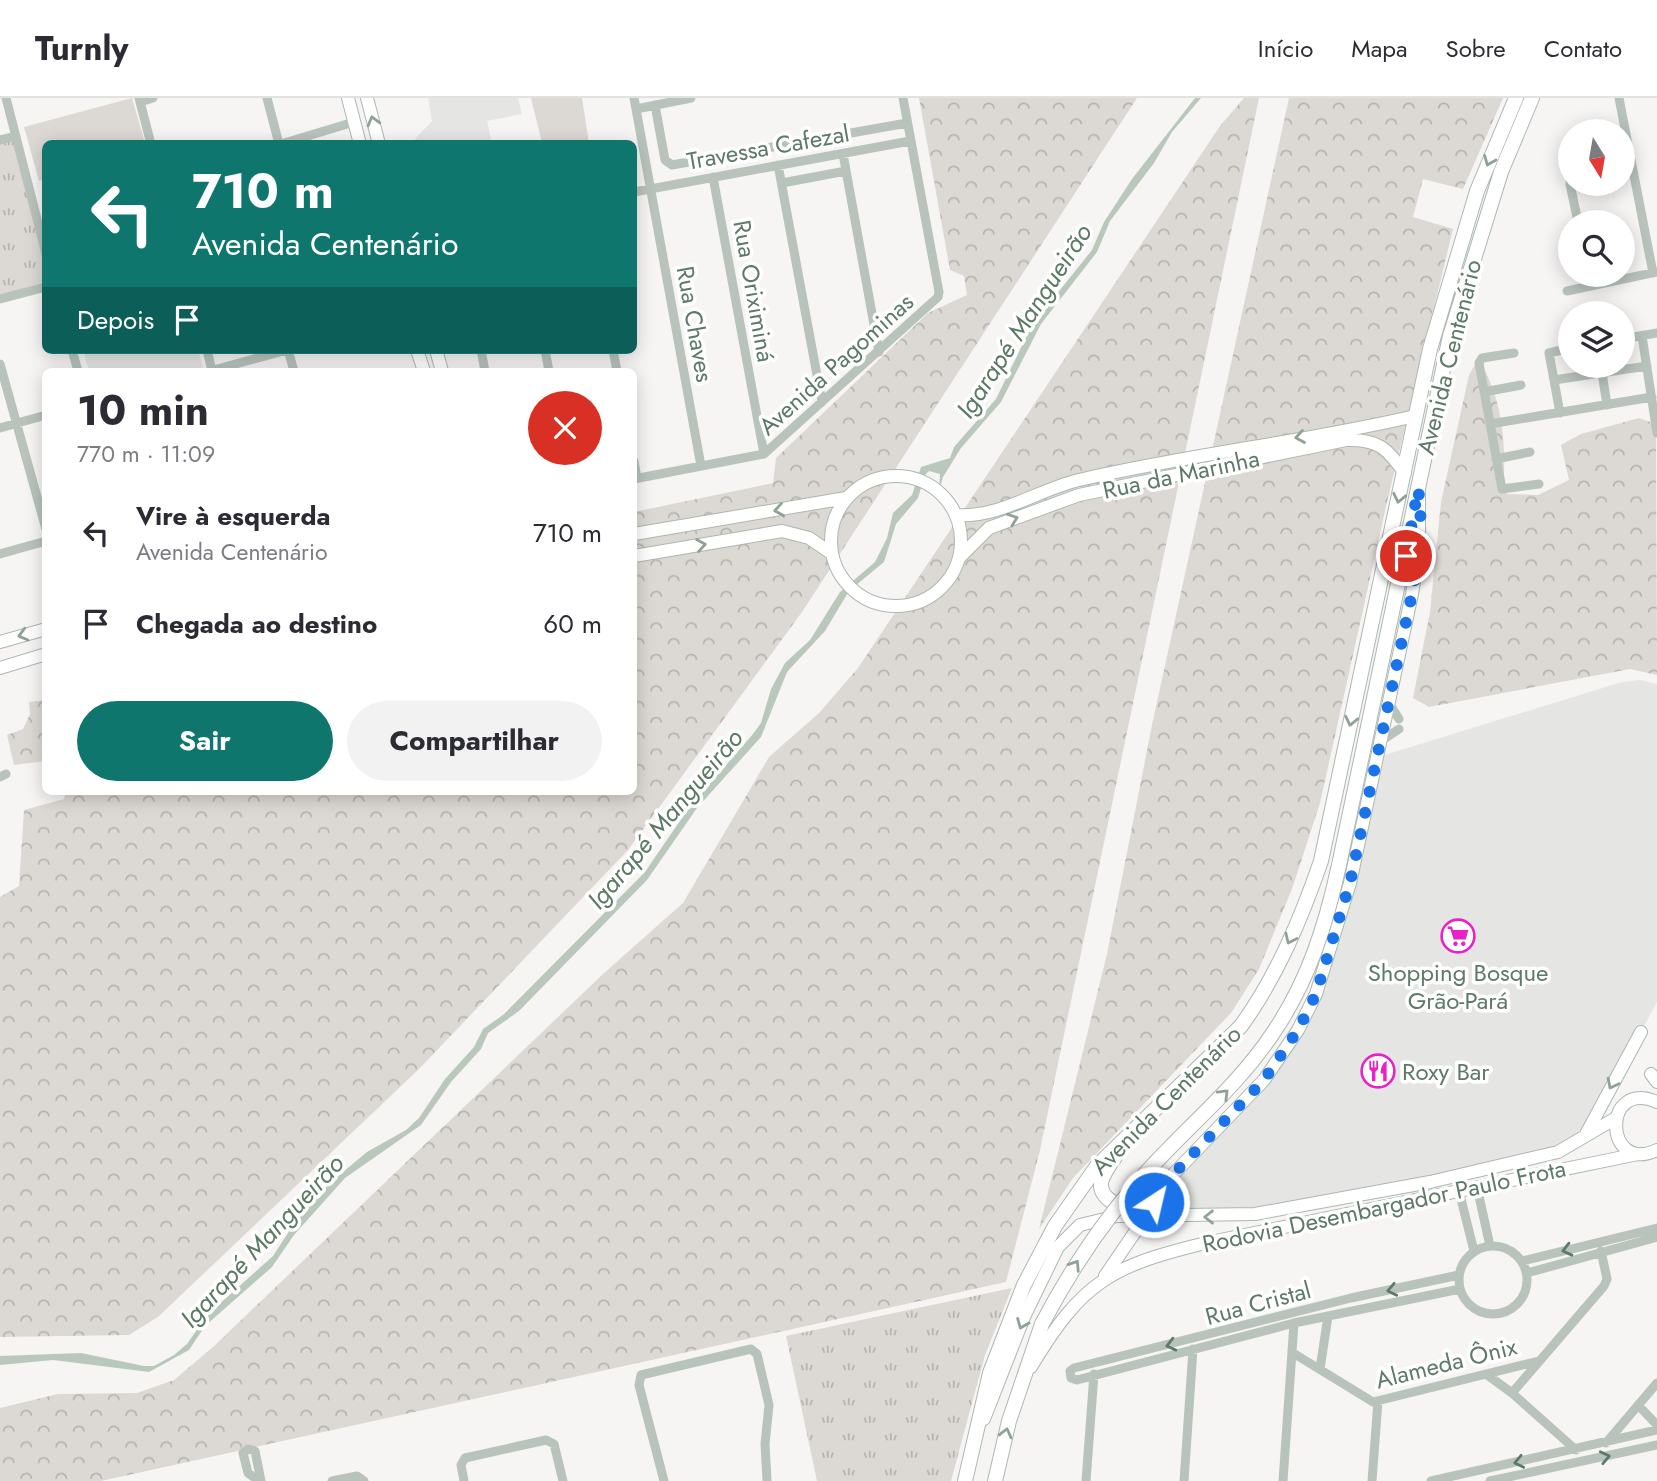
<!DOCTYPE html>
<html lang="pt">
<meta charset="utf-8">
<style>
:root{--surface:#fff;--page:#f2f2f3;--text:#2b2b33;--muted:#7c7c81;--line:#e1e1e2;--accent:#0f766e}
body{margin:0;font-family:Jost,sans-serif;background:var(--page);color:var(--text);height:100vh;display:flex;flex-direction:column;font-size:26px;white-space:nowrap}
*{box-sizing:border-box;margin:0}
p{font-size:23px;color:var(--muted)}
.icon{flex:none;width:38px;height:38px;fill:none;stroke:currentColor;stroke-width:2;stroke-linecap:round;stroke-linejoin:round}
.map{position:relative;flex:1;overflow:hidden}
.details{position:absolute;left:42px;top:270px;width:595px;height:427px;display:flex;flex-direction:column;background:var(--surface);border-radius:10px;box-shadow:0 4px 18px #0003}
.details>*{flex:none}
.banner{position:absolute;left:42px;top:42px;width:595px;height:214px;border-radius:10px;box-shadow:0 4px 18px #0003;background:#0f766e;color:#fff;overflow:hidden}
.needle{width:46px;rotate:169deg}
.fabs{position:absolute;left:1558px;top:21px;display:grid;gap:14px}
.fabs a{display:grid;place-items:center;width:77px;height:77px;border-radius:50%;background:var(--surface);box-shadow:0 4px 18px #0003;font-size:35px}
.pin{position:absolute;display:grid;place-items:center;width:60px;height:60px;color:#fff;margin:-30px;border:4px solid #fff;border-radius:50%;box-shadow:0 2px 7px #0007}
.me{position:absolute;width:77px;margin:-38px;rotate:35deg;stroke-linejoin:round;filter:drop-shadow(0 0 5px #0008)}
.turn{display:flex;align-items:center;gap:24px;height:147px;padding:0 35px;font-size:32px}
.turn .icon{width:91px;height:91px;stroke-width:2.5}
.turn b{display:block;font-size:49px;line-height:60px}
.then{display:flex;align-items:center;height:66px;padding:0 35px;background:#0003;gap:14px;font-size:26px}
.round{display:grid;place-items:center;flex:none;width:74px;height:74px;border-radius:37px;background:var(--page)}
.headline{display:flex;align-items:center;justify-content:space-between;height:119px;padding:0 35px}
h1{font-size:42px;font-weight:700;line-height:52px}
.action{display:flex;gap:14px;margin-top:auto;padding:14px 35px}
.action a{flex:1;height:80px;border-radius:42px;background:var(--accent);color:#fff;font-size:28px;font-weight:700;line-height:80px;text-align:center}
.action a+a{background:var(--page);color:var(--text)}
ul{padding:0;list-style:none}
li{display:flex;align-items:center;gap:21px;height:91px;padding:0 35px}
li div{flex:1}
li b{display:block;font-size:26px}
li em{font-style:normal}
header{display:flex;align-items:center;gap:42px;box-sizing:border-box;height:98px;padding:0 35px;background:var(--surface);border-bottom:2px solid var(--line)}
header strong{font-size:33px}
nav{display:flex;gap:38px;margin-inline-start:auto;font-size:24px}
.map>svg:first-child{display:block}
.built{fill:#e5e5e3}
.grass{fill:url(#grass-tufts)}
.forest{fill:url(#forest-crowns)}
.pitch{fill:#dcd8d3}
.water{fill:#b8c9bb}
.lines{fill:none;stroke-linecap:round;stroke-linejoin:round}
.secondary-casing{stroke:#abb8b0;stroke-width:14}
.primary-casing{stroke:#acb8b1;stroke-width:16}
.street{stroke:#b8c3bc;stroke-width:9}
.secondary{stroke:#fff;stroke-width:12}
.primary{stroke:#fff;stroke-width:14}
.primary-bridge-casing{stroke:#acb8b1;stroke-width:16;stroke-linecap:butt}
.primary-bridge{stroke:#fff;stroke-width:14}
.oneway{stroke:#8ea295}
.oneway2{stroke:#5d7a68}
.route{stroke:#1a73e8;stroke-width:12;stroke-dasharray:0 21.6}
.labels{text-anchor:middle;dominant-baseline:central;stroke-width:7;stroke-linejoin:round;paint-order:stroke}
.street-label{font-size:24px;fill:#5d7a68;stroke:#fff}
.poi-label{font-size:24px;fill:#5d7a68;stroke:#fff}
.water-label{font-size:26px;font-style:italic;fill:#5c7b62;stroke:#fff}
</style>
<header>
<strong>Turnly</strong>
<nav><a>Início</a><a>Mapa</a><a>Sobre</a><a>Contato</a></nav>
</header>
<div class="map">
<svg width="1657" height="1383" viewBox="0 0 1657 1383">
<defs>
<pattern id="grass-tufts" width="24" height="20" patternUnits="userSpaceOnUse" patternTransform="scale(1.75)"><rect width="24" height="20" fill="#dcd8d3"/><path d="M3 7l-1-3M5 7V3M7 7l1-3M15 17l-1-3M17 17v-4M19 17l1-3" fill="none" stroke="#b6b4af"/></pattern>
<pattern id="forest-crowns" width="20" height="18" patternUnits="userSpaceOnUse" patternTransform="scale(1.75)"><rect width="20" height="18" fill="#dcd8d3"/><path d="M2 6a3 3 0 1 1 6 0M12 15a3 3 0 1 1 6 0" fill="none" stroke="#b6b4af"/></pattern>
</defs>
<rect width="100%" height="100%" fill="#f7f4f4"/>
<path class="built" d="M428,0H518L522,16L487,23L492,45H416L415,41L432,23Z
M83,252H198L203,269L188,273H89Z
M1640,582L1657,586V904L1597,1015L1583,1033L1558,1054L1254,1119L1159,1112V1094L1246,998L1316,896L1375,660L1622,584Z"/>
<path class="grass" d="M16,38L45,156V189L0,201V42Z
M1012,1190L985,1257L951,1383H817L786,1238Z"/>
<path class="forest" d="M919,0H1137L802,514L628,752L419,971L158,1219L129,1237L0,1239V799L19,788L24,712L64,701L66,693H634V414L773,385L776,360L928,215L967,197L964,178L950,172Z
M1244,0H1259L1040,1052L1006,1184L101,1383H0V1310L58,1296L137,1295L174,1282L213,1249L603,876L683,805L769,659L819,615L858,570L1220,28Z
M1289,0H1503L1463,91L1423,81L1413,119L1453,131L1387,404L1320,705L1292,791L1259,871L1231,915L1073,1080L1039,1131L1107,856L1152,627Z
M1478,261C1496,287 1504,326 1504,358C1505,375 1502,377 1507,396L1538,397L1569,382L1561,347L1581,336L1639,320L1656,326L1657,577L1630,571L1429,609L1413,600L1430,514L1441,404L1469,277Z
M45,602V663L14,667L7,637L23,631L30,616L29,604Z"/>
<path class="pitch" d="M132,0L145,45L46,46L45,81L39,83L24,29Z
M531,0H582L589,45H542Z"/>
<path class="water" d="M1195,0H1201L1172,34L1154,65L1110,123L1097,154L1041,226L1001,304L961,350L943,379L939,393L940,376L929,373L925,377L918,400L896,426L884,464L849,493L825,533L787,574L761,639L697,710L647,782L519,913L488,935L481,951L451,984L421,1027L345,1080L294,1137L272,1169L205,1228L189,1252L149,1274L53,1262L0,1267V1258L81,1255L144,1268H154L174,1257L187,1246L207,1217L273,1158L299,1118L331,1084L367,1054L406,1032L419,1020L445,981L474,949L483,931L503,917L645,774L688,711L753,636L761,625L771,591L785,565L810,542L840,494L875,464L887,440L893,415L912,397L921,369L950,360L954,349L996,301L1032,227L1092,152L1104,124L1132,81Z"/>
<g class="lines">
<defs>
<path id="secondary" d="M348,0L360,46
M367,0L379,46
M417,252L424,273
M436,252L442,273
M831 443a65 65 0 1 1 130 0a65 65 0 1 1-130 0Z
M956,417C1000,420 1037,392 1079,382C1190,356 1304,344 1415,318
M634,436L846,400
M634,458L782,433L809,440L831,455
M959,460L989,430L1079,397L1346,342C1379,341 1386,350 1405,375
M0,544L46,531
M0,570L46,556
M1651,976L1657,984
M1657,1004C1601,980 1604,1077 1657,1052
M1585,1038L1641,934
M1162,1119L1156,1114L1154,1104L1162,1088L1264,982L1298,932L1316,896L1350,785L1412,496L1419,454V395
M1105,1178L1135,1134L1138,1119
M1031,1269C1082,1184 1110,1168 1206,1145L1638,1056
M984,1321L1024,1219L1058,1149L1080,1127L1117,1118L1255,1116L1430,1084L1558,1054L1616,1020"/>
<path id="primary" d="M1339,767L1450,238L1501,74L1532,0
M1115,1059C1110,1066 1103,1076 1101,1084C1099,1101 1120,1111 1134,1107C1145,1104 1153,1095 1162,1088
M965,1383L990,1275L1024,1187L1055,1128L1097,1068L1241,928C1277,878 1301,821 1321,763L1430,251L1477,93L1516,0
M995,1383L1009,1323L1042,1226"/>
</defs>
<use href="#secondary" class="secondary-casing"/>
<use href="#primary" class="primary-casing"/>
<path class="street" d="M6,0L46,156
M139,0L151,46
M267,0L279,46
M634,0L701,368
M1619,0L1653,175
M140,4L153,0
M655,7L665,62L672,67L907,25
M636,11L691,0
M0,42L16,38
M281,46L354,24
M843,56L879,254
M1565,61L1570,82
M778,67L822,304
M713,79L764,356
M782,85L846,73
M1570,86L1578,124
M634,94L910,43
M1589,177L1591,188
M1567,193L1657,174
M0,201L46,189
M1642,238L1657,335
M1622,241L1657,235
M72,252L78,273
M207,252L212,273
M288,252L294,273
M481,252L485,273
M545,252L549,273
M613,252L617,273
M1514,255L1482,260L1479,265L1502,391L1539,386
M0,266L46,431
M1601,268L1607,307
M210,273L287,252
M1554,282L1647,268
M1484,294L1521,287
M1560,315L1549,255L1570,250
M1490,326L1652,299
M0,330L46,317
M764,356L938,199L939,194L903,0
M1496,361L1530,354
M634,363L637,380
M634,381L764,356
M0,456L46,443
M1389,605L1399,621
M1381,643L1399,631
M0,679L6,676
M1477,1089L1490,1148
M1459,1093L1474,1153
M1459 1182a34 34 0 1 1 68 0a34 34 0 1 1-68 0Z
M1522,1163L1657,1130
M1527,1175L1657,1139
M1459,1177L1351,1200L1074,1270L1070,1273L1071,1280L1077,1282L1294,1225L1460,1191
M1293,1255L1373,1304L1539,1263
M1320,1271L1328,1218
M1486,1276L1512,1295L1576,1352
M1512,1295L1604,1188L1607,1181L1601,1153
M1638,1307L1657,1327
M1606,1345L1657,1285
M259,1383L248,1375L243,1355L248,1351L255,1353L261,1383
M332,1383L357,1378L364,1383
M464,1383L461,1367L465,1360L546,1342L554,1346L563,1383
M664,1383L639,1287L641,1277L751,1251L757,1256L769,1307L765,1346L767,1383
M1086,1383L1094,1276
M1184,1383L1193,1251
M1283,1383L1294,1225
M1372,1383L1378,1303
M1431,1383L1657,1332
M1490,1383L1657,1347"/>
<use href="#secondary" class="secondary"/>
<use href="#primary" class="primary"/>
<defs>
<path id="primary-bridge" d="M1042,1226C1073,1167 1109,1114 1155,1065C1195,1022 1240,985 1273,935C1308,884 1326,827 1339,767"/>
</defs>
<use href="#primary-bridge" class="primary-bridge-casing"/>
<use href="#primary-bridge" class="primary-bridge"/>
</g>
<defs><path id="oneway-chevron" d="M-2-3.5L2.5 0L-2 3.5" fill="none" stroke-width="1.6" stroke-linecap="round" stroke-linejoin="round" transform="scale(1.75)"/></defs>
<g class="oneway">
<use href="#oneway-chevron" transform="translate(373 23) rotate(-105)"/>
<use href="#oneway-chevron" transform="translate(1489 63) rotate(112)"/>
<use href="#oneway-chevron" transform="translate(1300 339) rotate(170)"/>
<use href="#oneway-chevron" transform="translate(1399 400) rotate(102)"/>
<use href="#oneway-chevron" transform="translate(779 412) rotate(171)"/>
<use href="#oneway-chevron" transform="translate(1013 421) rotate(-20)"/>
<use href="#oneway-chevron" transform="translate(701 447) rotate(-9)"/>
<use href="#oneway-chevron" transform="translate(23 537) rotate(165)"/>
<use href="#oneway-chevron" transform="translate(1351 623) rotate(102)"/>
<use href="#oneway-chevron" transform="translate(1290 841) rotate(115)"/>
<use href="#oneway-chevron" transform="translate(1612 986) rotate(117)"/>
<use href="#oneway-chevron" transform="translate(1224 996) rotate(-45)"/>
<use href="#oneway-chevron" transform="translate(1209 1119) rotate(180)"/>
<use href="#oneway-chevron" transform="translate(1075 1167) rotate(-57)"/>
<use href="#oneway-chevron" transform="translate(1022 1226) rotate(112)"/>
<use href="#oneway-chevron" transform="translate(1006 1335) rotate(-76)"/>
</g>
<g class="oneway2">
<use href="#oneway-chevron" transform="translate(1567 1152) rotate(166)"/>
<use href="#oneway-chevron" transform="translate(1392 1192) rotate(168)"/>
<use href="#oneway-chevron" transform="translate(1171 1247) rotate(166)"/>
<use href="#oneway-chevron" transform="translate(1605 1359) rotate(-12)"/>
<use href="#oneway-chevron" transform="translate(1519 1364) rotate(168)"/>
</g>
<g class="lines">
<path class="route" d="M1154,1104L1162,1088L1264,982L1298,932L1316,896L1350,785L1412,496C1418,461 1424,427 1418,391L1406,458"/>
</g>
<defs>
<symbol id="supermarket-ring" viewBox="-11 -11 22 22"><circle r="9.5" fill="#fff" stroke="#e922c7" stroke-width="1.5"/><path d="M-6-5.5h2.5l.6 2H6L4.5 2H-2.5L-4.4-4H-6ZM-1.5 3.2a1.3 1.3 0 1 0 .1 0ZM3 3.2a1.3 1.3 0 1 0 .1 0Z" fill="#e922c7"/></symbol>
<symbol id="restaurant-ring" viewBox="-11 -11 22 22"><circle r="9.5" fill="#fff" stroke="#e922c7" stroke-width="1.5"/><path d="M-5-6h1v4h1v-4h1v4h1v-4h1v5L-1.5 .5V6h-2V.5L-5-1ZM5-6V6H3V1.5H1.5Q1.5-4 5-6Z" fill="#e922c7"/></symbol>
</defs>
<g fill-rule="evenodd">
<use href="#supermarket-ring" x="1439" y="819" width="38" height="38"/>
<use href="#restaurant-ring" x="1359" y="954" width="38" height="38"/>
</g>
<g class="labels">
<g class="street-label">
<text transform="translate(768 49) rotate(-10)">Travessa Cafezal</text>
<text transform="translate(754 193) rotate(80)">Rua Oriximiná</text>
<text transform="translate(695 226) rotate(80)">Rua Chaves</text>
<text transform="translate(1449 259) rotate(-76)">Avenida Centenário</text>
<text transform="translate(836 266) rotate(-42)">Avenida Pagominas</text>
<text transform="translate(1181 376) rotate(-12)">Rua da Marinha</text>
<text transform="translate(1166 1002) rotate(-45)">Avenida Centenário</text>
<text transform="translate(1384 1108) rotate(-12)">Rodovia Desembargador Paulo Frota</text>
<text transform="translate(1258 1205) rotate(-15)">Rua Cristal</text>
<text transform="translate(1446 1265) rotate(-14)">Alameda Ônix</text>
</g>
<g class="poi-label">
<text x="1458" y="874">Shopping Bosque<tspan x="1458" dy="28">Grão-Pará</tspan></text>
<text x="1402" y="973" text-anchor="start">Roxy Bar</text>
</g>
<g class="water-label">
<text transform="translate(1024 223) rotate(-57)">Igarapé Mangueirão</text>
<text transform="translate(665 721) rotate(-50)">Igarapé Mangueirão</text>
<text transform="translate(262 1143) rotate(-47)">Igarapé Mangueirão</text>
</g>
</g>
</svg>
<div class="fabs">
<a><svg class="needle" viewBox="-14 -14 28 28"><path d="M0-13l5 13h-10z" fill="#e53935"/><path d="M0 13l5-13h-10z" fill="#7c7c81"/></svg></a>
<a><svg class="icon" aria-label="search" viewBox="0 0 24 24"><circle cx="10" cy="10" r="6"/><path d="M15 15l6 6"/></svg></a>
<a><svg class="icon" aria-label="layers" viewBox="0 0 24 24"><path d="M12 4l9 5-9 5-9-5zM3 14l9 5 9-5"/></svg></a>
</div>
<div class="pin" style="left:1406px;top:458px;background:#d93025"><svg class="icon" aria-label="arrive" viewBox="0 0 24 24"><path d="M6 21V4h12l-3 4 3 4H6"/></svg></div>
<svg class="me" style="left:1154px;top:1104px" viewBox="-20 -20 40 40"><circle r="17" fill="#1a73e8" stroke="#fff" stroke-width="3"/><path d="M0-11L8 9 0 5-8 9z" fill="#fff"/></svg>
<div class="banner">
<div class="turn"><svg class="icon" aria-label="left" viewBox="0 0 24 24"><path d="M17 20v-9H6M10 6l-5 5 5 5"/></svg><div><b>710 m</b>Avenida Centenário</div></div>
<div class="then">Depois<svg class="icon" aria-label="arrive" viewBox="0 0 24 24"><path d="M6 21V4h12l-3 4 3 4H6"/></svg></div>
</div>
<section class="details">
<div class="headline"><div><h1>10 min</h1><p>770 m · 11:09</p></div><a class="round" style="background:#d93025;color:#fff"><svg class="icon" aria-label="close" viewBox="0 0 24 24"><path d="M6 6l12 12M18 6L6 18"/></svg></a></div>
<ul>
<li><svg class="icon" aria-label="left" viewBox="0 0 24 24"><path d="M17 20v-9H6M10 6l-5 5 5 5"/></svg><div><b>Vire à esquerda</b><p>Avenida Centenário</p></div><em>710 m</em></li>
<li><svg class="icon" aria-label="arrive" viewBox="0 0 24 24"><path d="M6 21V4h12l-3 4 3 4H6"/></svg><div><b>Chegada ao destino</b></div><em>60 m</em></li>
</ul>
<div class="action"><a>Sair</a><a>Compartilhar</a></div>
</section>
</div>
